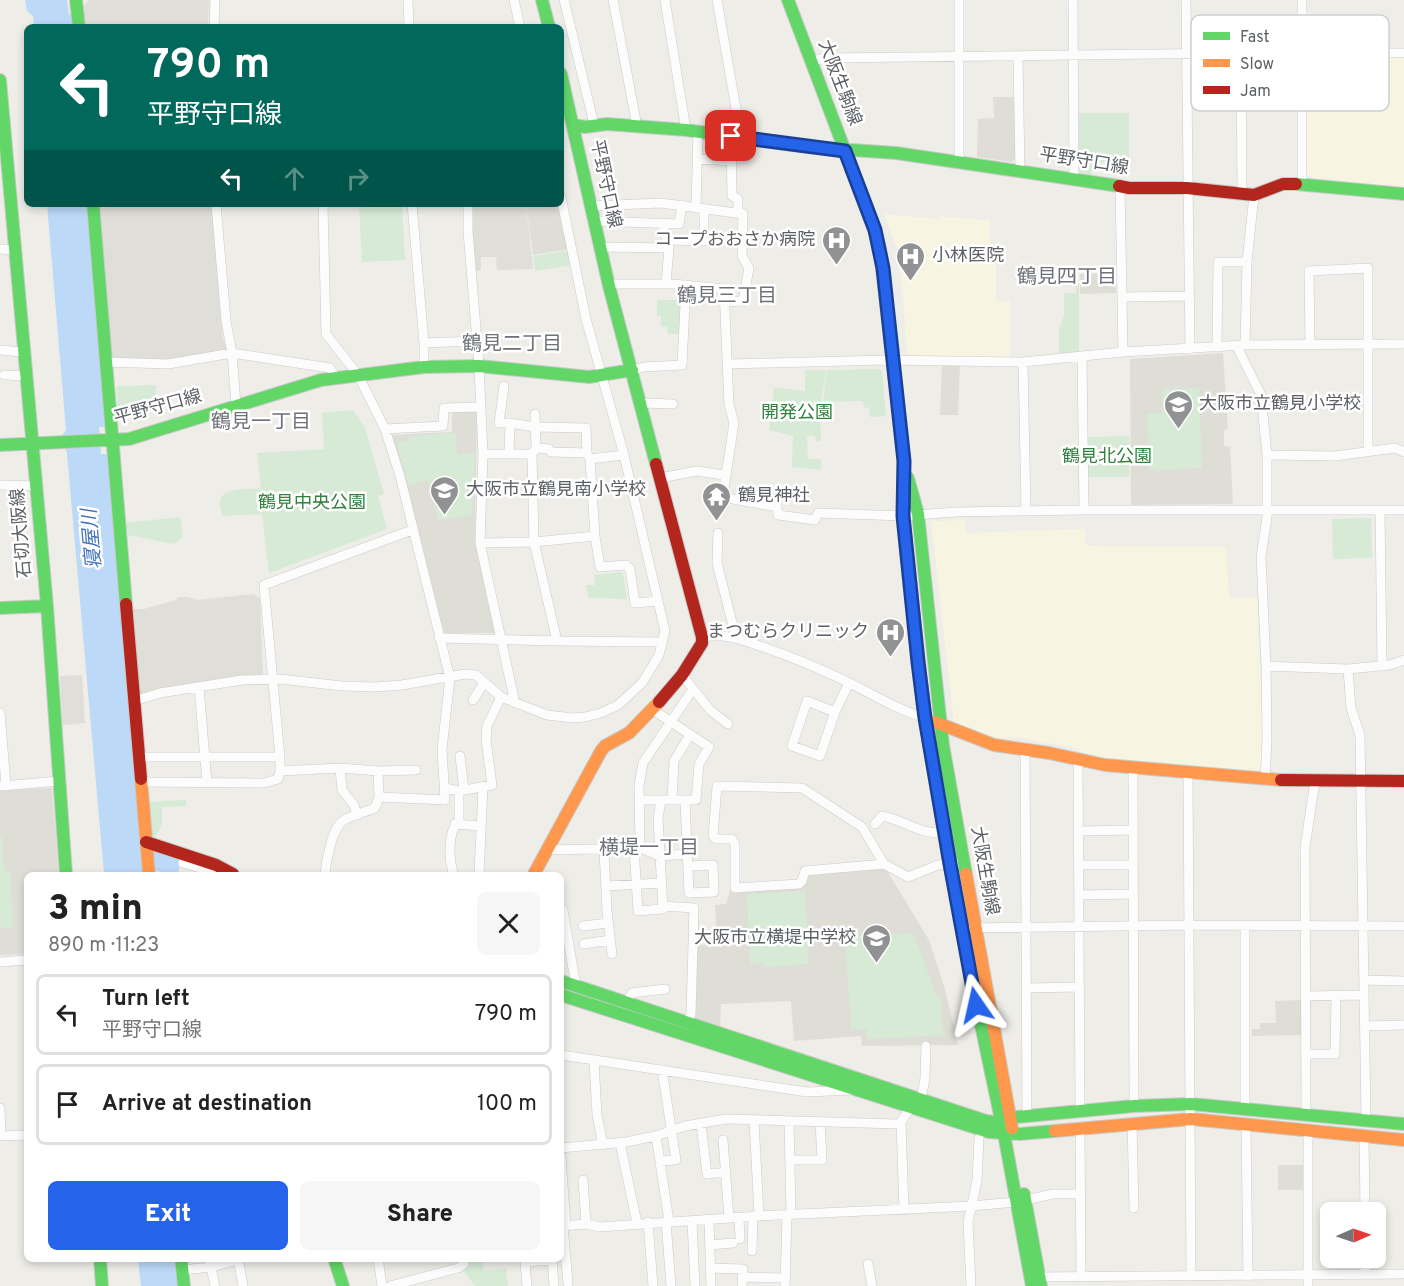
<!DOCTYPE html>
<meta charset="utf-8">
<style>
:root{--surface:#fff;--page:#f6f6f6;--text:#222;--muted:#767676;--line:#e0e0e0;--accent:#2563eb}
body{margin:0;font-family:Overpass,"Noto Sans JP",sans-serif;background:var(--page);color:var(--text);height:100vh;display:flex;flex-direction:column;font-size:22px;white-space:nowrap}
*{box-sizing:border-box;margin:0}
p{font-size:20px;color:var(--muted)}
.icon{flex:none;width:33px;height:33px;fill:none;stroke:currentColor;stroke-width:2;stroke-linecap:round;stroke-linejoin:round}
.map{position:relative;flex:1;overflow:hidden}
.sheet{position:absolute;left:24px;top:872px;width:540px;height:390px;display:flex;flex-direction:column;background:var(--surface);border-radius:9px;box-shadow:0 3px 9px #0003}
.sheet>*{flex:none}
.hud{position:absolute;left:24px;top:24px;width:540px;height:183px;border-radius:9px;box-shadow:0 3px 9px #0003;background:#00695c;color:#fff;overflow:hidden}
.needle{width:39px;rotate:88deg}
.buttons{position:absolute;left:1320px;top:1202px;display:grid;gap:12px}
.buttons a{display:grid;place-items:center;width:66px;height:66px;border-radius:9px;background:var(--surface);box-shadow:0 3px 9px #0003;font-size:30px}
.pin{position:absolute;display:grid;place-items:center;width:51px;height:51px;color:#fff;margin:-26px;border-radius:12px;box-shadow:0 3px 9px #0006}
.me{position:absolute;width:66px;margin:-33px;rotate:349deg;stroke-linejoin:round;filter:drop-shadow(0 0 4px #0008)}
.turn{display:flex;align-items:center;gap:21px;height:126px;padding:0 24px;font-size:27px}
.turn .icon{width:78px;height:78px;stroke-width:2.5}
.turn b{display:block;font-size:42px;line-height:51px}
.lanes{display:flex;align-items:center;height:57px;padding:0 24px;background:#0003;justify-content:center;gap:30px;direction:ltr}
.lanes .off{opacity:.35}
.round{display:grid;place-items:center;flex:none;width:63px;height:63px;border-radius:9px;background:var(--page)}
.head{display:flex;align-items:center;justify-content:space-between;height:102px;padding:0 24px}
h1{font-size:36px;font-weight:800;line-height:45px}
.button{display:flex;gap:12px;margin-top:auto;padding:12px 24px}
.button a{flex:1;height:69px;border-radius:9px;background:var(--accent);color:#fff;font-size:24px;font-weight:800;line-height:69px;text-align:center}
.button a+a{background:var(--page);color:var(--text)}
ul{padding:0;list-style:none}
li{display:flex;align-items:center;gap:18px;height:81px;margin:0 12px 9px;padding:0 12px;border:3px solid var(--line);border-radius:9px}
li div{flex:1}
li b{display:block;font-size:22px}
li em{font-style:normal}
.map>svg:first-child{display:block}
.commercial{fill:#f7f4e2}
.industrial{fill:#dfded9}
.education{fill:#deddd6}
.green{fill:#d6ead5}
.water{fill:#bcd9f8}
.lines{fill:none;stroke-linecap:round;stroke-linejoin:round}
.street-casing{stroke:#cbcbca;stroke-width:10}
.fast-casing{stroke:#c9cac8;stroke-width:14}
.slow-casing{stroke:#c9cac8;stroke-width:14}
.jam-casing{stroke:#c9cac8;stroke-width:14}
.street{stroke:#fcfcfc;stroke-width:9}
.fast{stroke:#63d668;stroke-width:12}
.slow{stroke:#ff974d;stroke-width:12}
.jam{stroke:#b3261e;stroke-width:12}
.route-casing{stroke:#184099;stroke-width:15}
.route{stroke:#2563eb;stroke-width:10}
.labels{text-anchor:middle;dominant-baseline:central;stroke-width:5;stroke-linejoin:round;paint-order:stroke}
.street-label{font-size:18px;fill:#5d6166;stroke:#fff}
.poi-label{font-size:18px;fill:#5d6166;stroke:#fff;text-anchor:start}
.park-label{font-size:18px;fill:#32813e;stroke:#fff}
.neighbourhood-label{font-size:20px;fill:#6e7278;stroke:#fff}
.water-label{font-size:20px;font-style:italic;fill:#4373bd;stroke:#fff}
.key{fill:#fff;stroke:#ced0d1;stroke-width:1.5}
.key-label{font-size:16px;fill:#5d6166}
</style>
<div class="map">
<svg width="1404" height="1286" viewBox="0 0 1404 1286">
<rect width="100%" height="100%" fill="#eeede8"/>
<path class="commercial" d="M1310,58H1404V188L1312,180L1307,174V62Z
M884,214L940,219V216L990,221V264H996V301H1010V358H907L903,297L897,249Z
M965,520L966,533L1085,529V541L1089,546L1226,547L1229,597H1257L1263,738L1260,775L1114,761L1086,755L1077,749L1018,737L995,739L954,723L931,521Z"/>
<path class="industrial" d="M89,0H209L208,27H84L82,7Z
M99,204H212L223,339L227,349L225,353L173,361L111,359Z
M471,204H526L533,269L497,270L496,257H481V270L474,271Z
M253,594L260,598L263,675L139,695L133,609H144L176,600L178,597H188L198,600Z
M82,675L85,723L62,725L60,676Z"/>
<path class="education" d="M993,97H1015V158L1012,162L977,157L978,119L994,118Z
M526,204H560L569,249L533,255Z
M1115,273L1116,293L1080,294V274Z
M1223,353L1228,429L1224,430V446L1230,447L1233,504L1131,505L1130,359Z
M942,364H960L958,415H940Z
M452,410H477L475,543L496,633H444L392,435L452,432Z
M52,788L59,874H27V954L0,955V790Z
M886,869L929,940L945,989L958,1045L862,1046L861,1036L794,1041L791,1001L721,1004L720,1029L693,1020L698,945L717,944L715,905L726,904L730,890L799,887L811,874Z
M1301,1000L1302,1035L1252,1036V1029H1260V1023H1276L1275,1001Z
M1278,1165H1303V1190H1278Z"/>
<path class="green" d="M1078,113H1129V161L1094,162L1091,175L1081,173L1079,170Z
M359,204H402L405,260L362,262Z
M569,250L572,265L535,271L533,256Z
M1076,283H1079V353H1059V328L1064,316V293H1076Z
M657,300H682L681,334H668L667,327L661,326V316H657Z
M879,369L882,371L886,416L870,417L869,407L865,408L862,401L823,402L827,370Z
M805,370H826L820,408L821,441H816L815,436H807L808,459H821V470L792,467L793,436L769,430L774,387L805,391Z
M156,385V405L117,406V386Z
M1199,388L1202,468L1150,470L1147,414L1163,413L1162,389Z
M353,410L365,428L384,494L378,496L387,529L269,573L262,514L222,516C222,512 219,505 220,501C223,487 250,490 261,488L257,453L324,449L322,413Z
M456,433L457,454L475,453L472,515L439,520L428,480L409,485L396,442L409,441L410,436Z
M1129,436V477H1086L1085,437Z
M180,517L183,537L174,544L128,535L125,523Z
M1371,518L1372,558L1333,559L1332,519Z
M621,572L623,574L627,599L589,598L586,585H595L594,575Z
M186,800V806L162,807V825L154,839L151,838L148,802Z
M0,837H2L4,871H10L13,927L0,928Z
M805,891L809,964L764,967L763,963L750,964L747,894Z
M913,933L937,997H941L943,1035L867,1039L866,1029L851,1030L845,937Z
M470,1261L482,1262L484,1271L506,1268L508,1286H475L463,1270Z"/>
<path class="water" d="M25,0H67L69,15H72L75,27H34L33,16L27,11Z
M47,204H89L106,411L105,427H99L101,454H108L113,492L142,846L181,861L178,874L167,872V874L154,870L145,874H104L67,453L61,437L66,430Z
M138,1259H177L180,1286H141Z"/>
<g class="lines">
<defs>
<path id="street" d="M408,0L409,27
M514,0L520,27
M564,0L594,124
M613,0L637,126
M665,0L686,130
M717,0L741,137
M1073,0L1074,178
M1186,0L1190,349
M1302,0V184
M214,27L215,0
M1241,53L1242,194
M1018,56L1020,170
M812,61L826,58L1241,53H1404
M697,159L732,161
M959,161V0
M1120,187L1123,352
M216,204L226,321L232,353L236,405
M323,204L326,334L358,375L385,429L400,476L450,678L442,749L445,800L379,797L375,808C365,812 353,815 344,820C332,827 326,862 325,874
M412,204L424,343V367
M468,204V231L479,366L483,454L480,543L515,703
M591,206L661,203L743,214
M696,207L698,132
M595,221L679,224L682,205
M662,223L669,248L666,284
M667,240L704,241V209
M600,247L669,248
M0,249L14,250
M608,284H673L724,289L729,404L734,423L722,501
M1122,297L1189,296
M725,302L743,301L749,268L742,256L743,214L738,211V199L732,196L731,136
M424,343L477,341
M1310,344L1309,271L1368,268V451
M1245,345L1247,262L1254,195
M1217,347L1218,262H1247
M1237,347L1261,395L1267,455V517L1261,557L1266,666L1267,739L1265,780
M0,350L23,352
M1082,356L1084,510
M106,362L168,364L232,353L330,368L336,378
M1023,362L1026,511
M729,364L886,360L1023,362L1123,352L1245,345L1404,344
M632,370L644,367L682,365L686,285
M4,375L25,376
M504,386L499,423H510L535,427L586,428L587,453
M641,403L673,404
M535,414L536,448
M385,429L443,426L444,408L481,407
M483,454H532L536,448L549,449L551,452L587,453L590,459L595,536L600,567L626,565L630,569L635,603L658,601
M509,454L510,423
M532,454L534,542L557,641L662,642
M1267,455L1335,456L1395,448L1404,452
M590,459L624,455
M660,478L697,471L724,475
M0,485L36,486
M722,497L777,507L778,515L815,520L818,513L903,516L956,512L1084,510H1404
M1380,510L1382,666
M718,533L717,563L736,638
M480,543L534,542L595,536
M702,637C725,633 739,639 760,646C791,656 821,669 850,683C875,696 899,710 925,718
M439,638L557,641
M1266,666L1348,669L1390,665L1404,660
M1348,669L1351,708L1360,735L1366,1119
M682,675L710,710L728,724
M199,687L207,783
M473,700L484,683
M134,701L160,693L242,680L280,679L342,686L375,687L402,685L465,674L476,675L501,697L547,715L572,718L585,717L601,713L618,705L642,683L659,655L665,631L624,455L586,319L561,197
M835,712L807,701L792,746L820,756L835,712L849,683
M0,713L6,785
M1025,749L1027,1117
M460,756L464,790
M138,757H280
M1078,760L1080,1111
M1133,767L1134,1106
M340,768L342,790L354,805L357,815
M280,771L340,768L378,771L416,770
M378,771L379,797
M1188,773L1191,1276
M141,782L264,783L278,779L280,771V757L264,585L412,530
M2,786L59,781
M445,788L459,791L492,785L486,740L487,726L501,697
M639,800H696L699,764L709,747L653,710
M672,800L674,761L690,735
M685,800L689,893L714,892L713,865L688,866
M455,824L481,826
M875,824L882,816C905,820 921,836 944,832
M1079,831L1133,830
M634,848L638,911L663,909L658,819L661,800
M640,848L639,785L643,763L693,689
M547,850L640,848L660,856L687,854
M604,850L607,911L612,954
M185,854L183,863L221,874
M884,864L862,827L802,788L717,786L713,836L716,839H732L735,844V888L799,884L802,881L805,871L884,864L908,877L938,865L956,863
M1079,865H1133
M453,874C449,858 447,833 459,820V791
M479,874L483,787
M606,886L662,883
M1079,895L1133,894
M663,906L694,908L691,1014L687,1024
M563,910L576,986
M583,926L608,923
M1245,926V1107
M973,928L1189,925L1404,926
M584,944L610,940
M0,962L27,960
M1364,980L1404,981
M1026,988L1080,987
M1306,996L1364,995
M626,1003L632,993L665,989
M1365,1026L1404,1025
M1306,1054H1335L1336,996
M561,1055L807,1092L853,1090
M594,1060L597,1115L603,1145
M921,1100L925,1078L926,1046
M0,1108L1,1136
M1306,1114L1305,847L1315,781
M754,1120L759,1216
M789,1121L791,1215
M901,1122L904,1210
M1132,1123L1134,1208
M701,1124L707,1174L726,1172
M1246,1124L1248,1276
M1080,1128L1081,1277
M0,1136L27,1135
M656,1136L669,1221
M1364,1136L1365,1212
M723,1140L729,1218
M620,1143L637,1223
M561,1148L626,1142L656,1136L685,1126L726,1119L897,1124L901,1122L910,1108
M561,1157L566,1226
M790,1160H822L820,1122
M660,1161L676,1160L662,1070
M583,1180L586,1224
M739,1218L740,1239
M709,1220L711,1286
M666,1221L671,1286
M692,1221L695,1286
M648,1222L653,1286
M561,1226L586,1224L599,1227L759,1216L971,1206L1016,1202L1053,1194H1081
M563,1226L568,1283
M710,1245L733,1243
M752,1251L753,1216
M1365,1257V1275
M209,1258L215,1286
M238,1258L243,1286
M378,1258L382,1286
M552,1258L554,1286
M868,1264L872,1286
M710,1268L743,1269L742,1286
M182,1270L211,1267L238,1260
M742,1277L786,1278
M1035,1277L1404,1274
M390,1286L458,1268L464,1264L465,1258
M527,1286L525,1262L552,1260
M785,1286L787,1215
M971,1286L968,1222L977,1181L979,1138
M1308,1286V1131"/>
<path id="fast" d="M76,0L79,27
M542,0L549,27
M788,0L875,230L880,250L904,461L903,516L925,718L931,754
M561,74L609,286L656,464
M0,80L47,606L66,874
M574,125L585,127L607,124L686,130L808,147L896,153L1119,186
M1296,184L1404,194
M93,204L126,604
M0,445L129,439L321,380L424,367L479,366L589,377L632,370
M908,478L918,514L943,745L966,874
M0,608L47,606
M971,978L1004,1134L1032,1286
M561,981L986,1121L994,1122L1017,1117L1134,1106L1191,1104L1404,1124
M561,995L989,1132L1020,1134L1055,1131
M1024,1194L1041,1286
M100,1258L102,1286
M181,1258L184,1286
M334,1258L343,1286"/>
<path id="slow" d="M935,722L994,745L1049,753L1105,765L1281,780
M931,754L971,978
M141,779L149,874
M534,874L601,751L605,746L629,733L659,702
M966,874L1012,1128
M1055,1131L1191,1119L1404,1140"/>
<path id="jam" d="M1119,186L1129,188H1187L1254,195L1283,184H1296
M656,464L702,637V643L682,675L659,702
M126,604L141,779
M1281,780L1404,781
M146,842L216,865L233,874"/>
</defs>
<use href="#street" class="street-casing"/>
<use href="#fast" class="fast-casing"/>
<use href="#slow" class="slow-casing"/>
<use href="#jam" class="jam-casing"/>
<use href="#street" class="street"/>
<use href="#fast" class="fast"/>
<use href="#slow" class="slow"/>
<use href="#jam" class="jam"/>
</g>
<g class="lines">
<defs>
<path id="route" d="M731,136L845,151L875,230L883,268L904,461L903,516L918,662L925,718L950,864L976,1005"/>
</defs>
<use href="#route" class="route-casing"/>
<use href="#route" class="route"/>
</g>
<defs>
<symbol id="hospital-pin" viewBox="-11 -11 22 30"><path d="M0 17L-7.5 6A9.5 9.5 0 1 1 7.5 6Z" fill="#909294" stroke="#fff"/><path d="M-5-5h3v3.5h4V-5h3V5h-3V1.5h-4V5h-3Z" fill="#fff"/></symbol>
<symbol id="school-pin" viewBox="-11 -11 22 30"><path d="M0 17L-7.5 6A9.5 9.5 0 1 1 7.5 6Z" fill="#909294" stroke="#fff"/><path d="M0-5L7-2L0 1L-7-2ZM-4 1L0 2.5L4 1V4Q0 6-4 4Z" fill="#fff"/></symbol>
<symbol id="temple-pin" viewBox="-11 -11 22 30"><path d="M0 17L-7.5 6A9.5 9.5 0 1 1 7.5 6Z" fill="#909294" stroke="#fff"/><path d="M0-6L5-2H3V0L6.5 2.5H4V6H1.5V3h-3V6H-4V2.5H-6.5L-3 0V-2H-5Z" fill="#fff"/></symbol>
</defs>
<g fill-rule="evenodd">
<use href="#hospital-pin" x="820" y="224" width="33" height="45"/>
<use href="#hospital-pin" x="894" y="240" width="33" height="45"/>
<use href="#school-pin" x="1162" y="388" width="33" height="45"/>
<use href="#school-pin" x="428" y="474" width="33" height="45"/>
<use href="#temple-pin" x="700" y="480" width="33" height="45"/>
<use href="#hospital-pin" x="874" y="616" width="33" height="45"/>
<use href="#school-pin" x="860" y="922" width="33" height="45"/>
</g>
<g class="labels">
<g class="street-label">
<text transform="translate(839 83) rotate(69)">大阪生駒線</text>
<text transform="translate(1084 162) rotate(9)">平野守口線</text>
<text transform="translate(605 184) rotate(78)">平野守口線</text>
<text transform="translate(158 408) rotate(-15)">平野守口線</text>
<text transform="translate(22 533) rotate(-95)">石切大阪線</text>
<text transform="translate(984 871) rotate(80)">大阪生駒線</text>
</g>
<g class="poi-label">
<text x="815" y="240" text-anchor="end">コープおおさか病院</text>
<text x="932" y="256">小林医院</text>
<text x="1199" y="404">大阪市立鶴見小学校</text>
<text x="466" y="490">大阪市立鶴見南小学校</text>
<text x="738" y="496">鶴見神社</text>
<text x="869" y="632" text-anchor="end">まつむらクリニック</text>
<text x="856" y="938" text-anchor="end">大阪市立横堤中学校</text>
</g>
<g class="park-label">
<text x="797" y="413">開発公園</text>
<text x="1107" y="457">鶴見北公園</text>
<text x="312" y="503">鶴見中央公園</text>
</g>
<g class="neighbourhood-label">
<text x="1067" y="278">鶴見四丁目</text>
<text x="727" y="297">鶴見三丁目</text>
<text x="512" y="345">鶴見二丁目</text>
<text x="261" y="423">鶴見一丁目</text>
<text x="649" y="849">横堤一丁目</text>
</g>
<g class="water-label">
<text transform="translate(93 539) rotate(-95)">寝屋川</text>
</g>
</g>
<rect x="1191" y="15" width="198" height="96" rx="9" class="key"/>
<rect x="1203" y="32" width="27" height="8" fill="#63d668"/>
<rect x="1203" y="59" width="27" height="8" fill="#ff974d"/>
<rect x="1203" y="86" width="27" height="8" fill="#b3261e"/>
<g class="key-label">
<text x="1240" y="42">Fast</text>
<text x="1240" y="69">Slow</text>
<text x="1240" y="96">Jam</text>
</g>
</svg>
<div class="buttons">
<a><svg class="needle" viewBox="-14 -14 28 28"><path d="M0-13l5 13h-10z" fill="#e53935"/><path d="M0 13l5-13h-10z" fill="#767676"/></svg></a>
</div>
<div class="pin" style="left:731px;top:136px;background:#d93025"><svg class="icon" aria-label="arrive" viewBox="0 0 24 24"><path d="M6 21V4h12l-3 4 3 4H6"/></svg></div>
<svg class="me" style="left:976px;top:1005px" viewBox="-20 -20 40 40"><path d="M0-17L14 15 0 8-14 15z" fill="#2563eb" stroke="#fff" stroke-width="4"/></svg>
<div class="hud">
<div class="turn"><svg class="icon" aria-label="left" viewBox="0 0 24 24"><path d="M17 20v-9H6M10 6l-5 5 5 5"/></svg><div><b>790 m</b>平野守口線</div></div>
<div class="lanes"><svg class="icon" aria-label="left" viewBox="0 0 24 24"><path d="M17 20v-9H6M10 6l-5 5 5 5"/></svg><svg class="icon off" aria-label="ahead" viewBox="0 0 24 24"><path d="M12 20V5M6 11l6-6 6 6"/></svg><svg class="icon off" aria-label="right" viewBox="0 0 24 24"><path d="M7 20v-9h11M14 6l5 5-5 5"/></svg></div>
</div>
<section class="sheet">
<div class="head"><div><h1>3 min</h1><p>890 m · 11:23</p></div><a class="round"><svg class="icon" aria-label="close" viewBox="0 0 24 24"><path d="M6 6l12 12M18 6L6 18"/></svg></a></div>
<ul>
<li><svg class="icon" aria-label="left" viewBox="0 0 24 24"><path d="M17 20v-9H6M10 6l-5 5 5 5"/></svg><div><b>Turn left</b><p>平野守口線</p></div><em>790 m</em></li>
<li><svg class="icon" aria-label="arrive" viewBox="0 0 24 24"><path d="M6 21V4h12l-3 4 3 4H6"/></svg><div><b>Arrive at destination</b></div><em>100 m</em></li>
</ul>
<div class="button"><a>Exit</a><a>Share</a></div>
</section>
</div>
